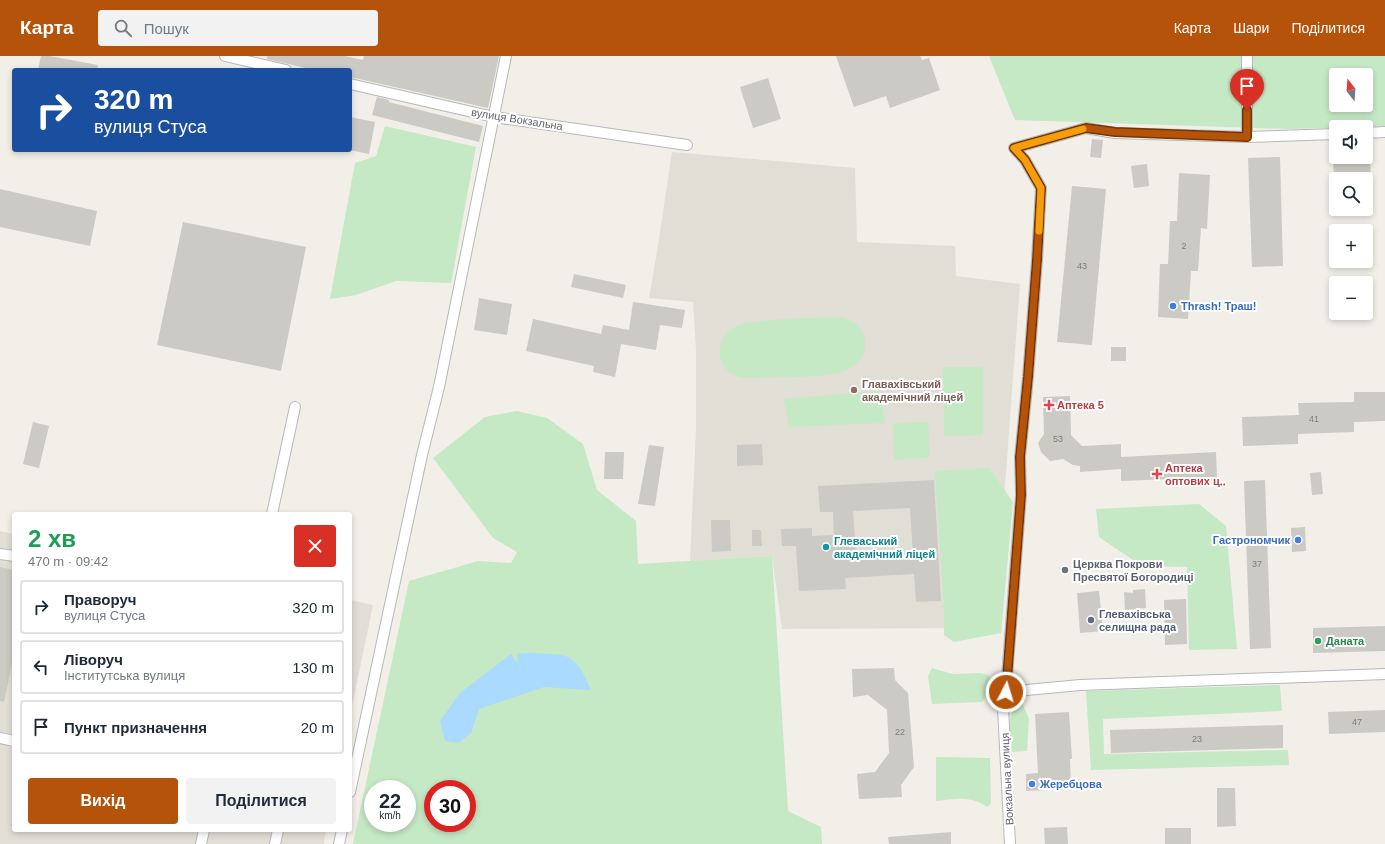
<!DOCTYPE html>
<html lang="uk">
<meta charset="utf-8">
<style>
:root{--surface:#fff;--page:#f2f2f3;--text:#1f2937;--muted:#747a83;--line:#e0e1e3;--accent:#b45309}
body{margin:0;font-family:Arial,sans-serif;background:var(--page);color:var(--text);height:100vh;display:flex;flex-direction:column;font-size:15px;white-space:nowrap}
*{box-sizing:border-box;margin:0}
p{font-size:13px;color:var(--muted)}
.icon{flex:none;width:22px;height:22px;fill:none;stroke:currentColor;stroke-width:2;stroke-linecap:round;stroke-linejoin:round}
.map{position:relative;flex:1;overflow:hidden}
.drawer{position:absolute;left:12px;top:456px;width:340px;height:320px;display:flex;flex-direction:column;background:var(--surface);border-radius:4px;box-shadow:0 2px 6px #0003}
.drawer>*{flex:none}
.banner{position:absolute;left:12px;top:12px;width:340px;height:84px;border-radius:4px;box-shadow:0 2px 6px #0003;background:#1a4fa0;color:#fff;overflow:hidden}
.needle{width:26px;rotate:343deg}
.tools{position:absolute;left:1329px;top:12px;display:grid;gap:8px}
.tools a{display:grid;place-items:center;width:44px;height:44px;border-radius:4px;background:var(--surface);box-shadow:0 2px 6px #0003;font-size:20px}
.speed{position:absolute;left:364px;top:724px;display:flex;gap:8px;font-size:20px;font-weight:700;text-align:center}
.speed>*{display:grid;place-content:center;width:52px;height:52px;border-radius:50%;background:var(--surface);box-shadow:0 2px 6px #0003;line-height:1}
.speed small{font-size:10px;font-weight:400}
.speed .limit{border:6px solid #d22;background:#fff;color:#111}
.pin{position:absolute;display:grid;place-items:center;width:34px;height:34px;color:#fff;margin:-41px -17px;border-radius:50% 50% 50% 0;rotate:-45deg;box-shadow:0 0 4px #0007}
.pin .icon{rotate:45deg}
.me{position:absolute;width:44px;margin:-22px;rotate:5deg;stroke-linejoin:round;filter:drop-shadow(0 0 3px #0008)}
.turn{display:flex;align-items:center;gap:14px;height:84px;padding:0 16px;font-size:18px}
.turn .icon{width:52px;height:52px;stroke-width:2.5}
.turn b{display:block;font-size:28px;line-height:34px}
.round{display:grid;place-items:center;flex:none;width:42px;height:42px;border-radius:4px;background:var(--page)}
.overview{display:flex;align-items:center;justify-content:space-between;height:68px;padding:0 16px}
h1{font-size:24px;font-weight:800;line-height:30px;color:#1e9e55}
.cta{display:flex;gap:8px;margin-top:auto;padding:8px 16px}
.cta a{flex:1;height:46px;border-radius:4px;background:var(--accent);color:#fff;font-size:16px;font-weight:800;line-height:46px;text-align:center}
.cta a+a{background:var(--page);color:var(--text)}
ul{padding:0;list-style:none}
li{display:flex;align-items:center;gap:12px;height:54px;margin:0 8px 6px;padding:0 8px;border:2px solid var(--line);border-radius:4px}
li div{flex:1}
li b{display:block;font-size:15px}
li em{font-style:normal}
header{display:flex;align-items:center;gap:24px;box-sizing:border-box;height:56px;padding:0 20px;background:var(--accent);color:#fff}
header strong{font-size:19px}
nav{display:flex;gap:22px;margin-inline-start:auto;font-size:14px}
.search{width:280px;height:36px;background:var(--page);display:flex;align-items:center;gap:10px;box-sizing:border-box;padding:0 14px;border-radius:4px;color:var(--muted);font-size:15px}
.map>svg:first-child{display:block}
.education{fill:#e1ded6}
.green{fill:#c5e8c5;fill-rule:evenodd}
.water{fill:#aadaff}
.building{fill:#cccac5;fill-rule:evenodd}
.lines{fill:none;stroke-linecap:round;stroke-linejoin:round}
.minor-casing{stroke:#b5b8bc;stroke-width:12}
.minor{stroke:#fff;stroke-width:10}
.route-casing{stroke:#753606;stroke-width:10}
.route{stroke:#b45309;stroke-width:7}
.slow{stroke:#f59e0b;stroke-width:7}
.shop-dot{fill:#3f7fe0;stroke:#fff;stroke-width:1.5}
.education-dot{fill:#8d6e63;stroke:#fff;stroke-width:1.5}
.health-dot{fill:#e0444e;stroke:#fff;stroke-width:1.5}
.culture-dot{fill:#0f9aa8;stroke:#fff;stroke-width:1.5}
.worship-dot{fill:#6b7280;stroke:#fff;stroke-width:1.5}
.service-dot{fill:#5c6f8a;stroke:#fff;stroke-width:1.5}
.leisure-dot{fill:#2e9e5b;stroke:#fff;stroke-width:1.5}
.labels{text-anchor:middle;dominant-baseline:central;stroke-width:4;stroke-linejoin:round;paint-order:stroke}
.number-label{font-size:9px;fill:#7a7d7f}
.street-label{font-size:11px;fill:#5f6368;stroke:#fff}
.shop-label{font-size:11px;font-weight:bold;fill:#366cbe;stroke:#fff;text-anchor:start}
.education-label{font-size:11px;font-weight:bold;fill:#785e54;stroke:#fff;text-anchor:start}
.health-label{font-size:11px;font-weight:bold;fill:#be3a42;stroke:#fff;text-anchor:start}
.culture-label{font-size:11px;font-weight:bold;fill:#0d838f;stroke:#fff;text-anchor:start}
.worship-label{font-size:11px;font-weight:bold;fill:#5b616d;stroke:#fff;text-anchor:start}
.service-label{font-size:11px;font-weight:bold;fill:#4e5e75;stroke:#fff;text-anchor:start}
.leisure-label{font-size:11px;font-weight:bold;fill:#27864d;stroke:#fff;text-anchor:start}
</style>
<header>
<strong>Карта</strong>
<div class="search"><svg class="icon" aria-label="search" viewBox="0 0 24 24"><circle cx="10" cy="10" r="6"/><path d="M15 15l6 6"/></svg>Пошук</div>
<nav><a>Карта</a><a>Шари</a><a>Поділитися</a></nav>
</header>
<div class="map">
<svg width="1385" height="788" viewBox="0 0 1385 788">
<rect width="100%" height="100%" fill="#f1efe8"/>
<path class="education" d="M672,96L855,112L857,186L955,190L956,220L1020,228L994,578L970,572L782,573L772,500L690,505L696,374V294L693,246L649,242L657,196Z
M0,475L14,478V774H326L324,788H0Z
M350,544L373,549L350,660Z"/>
<path class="green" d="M989,0H1385V70L1291,73L1015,64ZM1336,19H1366V49H1336Z
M385,70L476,91L451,227L396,225L356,239L330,243L355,107L376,100Z
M842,261C853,265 863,271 865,283C870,322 816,320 791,321C774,321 758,322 741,322C730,318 721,311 720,298C719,287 725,276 735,271C743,267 753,266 762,265C789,262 816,262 842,261Z
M943,311H983V379L944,380Z
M880,335L885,367L789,371L784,343Z
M517,355L547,362L583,388L597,434L636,465L638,508L772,500L788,755L821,771L822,788H353L409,525L478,505L511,507L517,496L493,482L433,402L485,361ZM373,733H407V767H373ZM433,733H467V767H433Z
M928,366L930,401L894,404L893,367Z
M989,412L1013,446L1001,577L954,586L944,579V553L935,415Z
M1199,448L1226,470L1237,593L1189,594L1187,511L1142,510L1099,481L1096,453Z
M932,612L953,618L980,617L988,619L993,626L991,635L982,646L932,648L928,620Z
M1280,629L1282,655L1103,663L1104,698L1288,694L1289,709L1091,714L1086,635Z
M1022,646L1029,663L1027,695L1010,696C1009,679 1005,656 1022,646Z
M936,701L990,702L991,748L987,751C970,739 956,743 936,745Z"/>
<path class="water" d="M530,597C540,598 559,597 568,601C580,608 586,623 591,634L544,631L479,653L471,677L458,687L445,685L440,665L460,637L511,598L516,606L518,605L517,598Z"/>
<path class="building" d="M41,0H49L98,9L97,14H38Z
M267,0H344L363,4L364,0H499L488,52L350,21V14H314L267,3Z
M836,0H920L922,4L929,2L940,34L890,52L886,40L854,51Z
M768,22L781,63L753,72L740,31Z
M377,41L389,44V46L483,70L479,86L372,59Z
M350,61L375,66L369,98L350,94Z
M1092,83L1103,84L1101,102L1090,101Z
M1370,100L1371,123H1334L1333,102Z
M1280,101L1283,210L1252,211L1248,102Z
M1147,108L1149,130L1134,132L1131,110Z
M1179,117L1210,119L1207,173L1201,172L1198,215H1191L1188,263L1158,261L1160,208H1168L1170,165H1177Z
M1072,130L1106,133L1092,289L1057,286Z
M0,133L97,155L90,190L0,171Z
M183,166L306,191L281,315L157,289Z
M574,218L626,229L623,242L571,231Z
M479,242L512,248L507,279L474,274Z
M633,246L685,254L682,272L660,269L656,294L621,288L615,321L593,316L594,310L526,295L533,263L601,278L603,269L629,274Z
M1111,291H1126V305H1111Z
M1354,336H1385V365L1354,366V376L1298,378V388L1243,390L1242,361L1299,359L1298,347L1354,346Z
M1070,340L1071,379L1082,390L1121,388V401L1216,396L1217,421L1121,425V413L1080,416V410L1073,409L1063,403L1050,405L1041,396L1038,387L1044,378L1043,341Z
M33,366L49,370L39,412L23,408Z
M762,388L763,409L737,410V389Z
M649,389L664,391L655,450L638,448Z
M605,396H624L623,423H604Z
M1321,416L1323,438L1312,439L1310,417Z
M934,424L941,545L916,546L914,518L845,522L846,533L799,535L796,490H782L781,473L812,472V480L834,479L833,456H820L818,430ZM910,452L913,500L856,504L853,455Z
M1265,424L1271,592L1250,593L1244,425Z
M711,464H730L731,495L712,496Z
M1305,471L1306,495L1292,496L1291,472Z
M752,474H761L762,490H752Z
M0,511L14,514V599L4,646L0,645Z
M1145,533L1146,552L1125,554L1124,536L1133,537V534Z
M1099,535L1103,575L1080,577L1077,537Z
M1186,543L1187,588L1165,589L1164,544Z
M1385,570V595L1313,597V572Z
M894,612L895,624L908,637L914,711L901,729L902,741L859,743L857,718L875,716L889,697L887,654L868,639L853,641L852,613Z
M1385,654V676L1329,678L1328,656Z
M1069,656L1072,703H1070L1071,733L1026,735V718L1038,717L1035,658Z
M1283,669V692L1111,697L1110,674Z
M1217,732H1235L1236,770L1217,771Z
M1067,771L1068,788H1045L1044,772Z
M1165,772H1191V788H1165Z
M951,776V788H889L888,781Z"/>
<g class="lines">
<defs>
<path id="minor" d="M225,0L286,14
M350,28L494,61L687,89
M1366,77L1385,76
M1247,81V0
M272,458L295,351
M0,498L14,500
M1006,636L1080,629L1385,618
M0,682L14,685
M350,736L422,399L439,331L506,0
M201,788L204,774
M275,788L278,774
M339,788L342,774
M1010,788L1003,652L1007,621L1021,439L1020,401L1028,321L1037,204L1041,132L1025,104L1014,92L1086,72L1115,77L1247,81L1336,78"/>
</defs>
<use href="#minor" class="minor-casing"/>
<use href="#minor" class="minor"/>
</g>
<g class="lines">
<defs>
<path id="route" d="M1006,636L1021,439L1020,401L1028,321L1037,204L1041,132L1025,104L1014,92L1086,72L1115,76L1247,81V54"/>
</defs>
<use href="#route" class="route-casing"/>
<use href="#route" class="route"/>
<path class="slow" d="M1039,175L1041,132L1025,104L1014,92L1083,73"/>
</g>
<g class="shop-dot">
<circle cx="1173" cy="250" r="4"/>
<circle cx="1298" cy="484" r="4"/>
<circle cx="1032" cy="728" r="4"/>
</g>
<circle class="education-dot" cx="854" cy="334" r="4"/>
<g class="health-dot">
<path d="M1047 343h4v4h4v4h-4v4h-4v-4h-4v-4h4z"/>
<path d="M1155 412h4v4h4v4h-4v4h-4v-4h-4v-4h4z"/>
</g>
<circle class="culture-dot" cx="826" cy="491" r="4"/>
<circle class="worship-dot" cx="1065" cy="514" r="4"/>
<circle class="service-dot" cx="1091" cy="564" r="4"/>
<circle class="leisure-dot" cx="1318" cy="585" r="4"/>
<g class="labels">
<g class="number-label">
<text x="1184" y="190">2</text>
<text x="1082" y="210">43</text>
<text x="1314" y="363">41</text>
<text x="1058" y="383">53</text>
<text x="1257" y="508">37</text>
<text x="1357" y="666">47</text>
<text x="900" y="676">22</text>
<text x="1197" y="683">23</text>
</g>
<g class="street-label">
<text transform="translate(517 63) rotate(9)">вулиця Вокзальна</text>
<text transform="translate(1007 723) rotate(-93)">Вокзальна вулиця</text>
</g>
<g class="shop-label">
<text x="1181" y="250">Thrash! Траш!</text>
<text x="1290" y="484" text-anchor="end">Гастрономчик</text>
<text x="1040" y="728">Жеребцова</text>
</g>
<g class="education-label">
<text x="862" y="328">Главахівський<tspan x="862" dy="13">академічний ліцей</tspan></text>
</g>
<g class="health-label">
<text x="1057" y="349">Аптека 5</text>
<text x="1165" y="412">Аптека<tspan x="1165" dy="13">оптових ц‥</tspan></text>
</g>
<g class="culture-label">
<text x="834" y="485">Глеваський<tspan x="834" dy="13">академічний ліцей</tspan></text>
</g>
<g class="worship-label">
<text x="1073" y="508">Церква Покрови<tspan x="1073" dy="13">Пресвятої Богородиці</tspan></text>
</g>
<g class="service-label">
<text x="1099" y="558">Глевахівська<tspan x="1099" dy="13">селищна рада</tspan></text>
</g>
<g class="leisure-label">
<text x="1326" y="585">Даната</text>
</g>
</g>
</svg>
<div class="tools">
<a><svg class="needle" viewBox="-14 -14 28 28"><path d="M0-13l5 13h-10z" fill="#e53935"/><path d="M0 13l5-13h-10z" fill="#747a83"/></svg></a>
<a><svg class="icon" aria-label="sound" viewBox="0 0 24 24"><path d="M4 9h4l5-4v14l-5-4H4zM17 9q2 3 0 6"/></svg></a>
<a><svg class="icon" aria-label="search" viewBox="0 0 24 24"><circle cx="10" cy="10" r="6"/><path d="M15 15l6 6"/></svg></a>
<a>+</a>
<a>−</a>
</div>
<div class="speed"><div>22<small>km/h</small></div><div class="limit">30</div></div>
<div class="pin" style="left:1247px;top:54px;background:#d93025"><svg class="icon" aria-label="arrive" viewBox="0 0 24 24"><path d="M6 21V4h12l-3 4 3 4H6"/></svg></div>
<svg class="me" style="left:1006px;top:636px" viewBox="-20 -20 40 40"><circle r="17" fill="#b45309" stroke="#fff" stroke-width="3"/><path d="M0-11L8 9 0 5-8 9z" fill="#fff"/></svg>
<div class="banner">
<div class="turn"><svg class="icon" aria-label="right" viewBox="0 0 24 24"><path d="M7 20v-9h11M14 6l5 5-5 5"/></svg><div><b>320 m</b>вулиця Стуса</div></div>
</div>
<section class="drawer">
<div class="overview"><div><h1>2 хв</h1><p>470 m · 09:42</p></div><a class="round" style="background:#d93025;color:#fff"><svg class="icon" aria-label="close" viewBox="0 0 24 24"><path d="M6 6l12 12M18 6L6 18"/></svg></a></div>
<ul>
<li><svg class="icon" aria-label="right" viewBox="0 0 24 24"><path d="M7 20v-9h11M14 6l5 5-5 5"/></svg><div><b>Праворуч</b><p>вулиця Стуса</p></div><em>320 m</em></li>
<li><svg class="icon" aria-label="left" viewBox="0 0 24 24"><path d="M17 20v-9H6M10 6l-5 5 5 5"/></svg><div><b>Ліворуч</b><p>Інститутська вулиця</p></div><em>130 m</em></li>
<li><svg class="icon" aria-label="arrive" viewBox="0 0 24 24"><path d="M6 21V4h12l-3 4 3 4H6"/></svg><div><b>Пункт призначення</b></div><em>20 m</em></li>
</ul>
<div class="cta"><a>Вихід</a><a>Поділитися</a></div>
</section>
</div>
